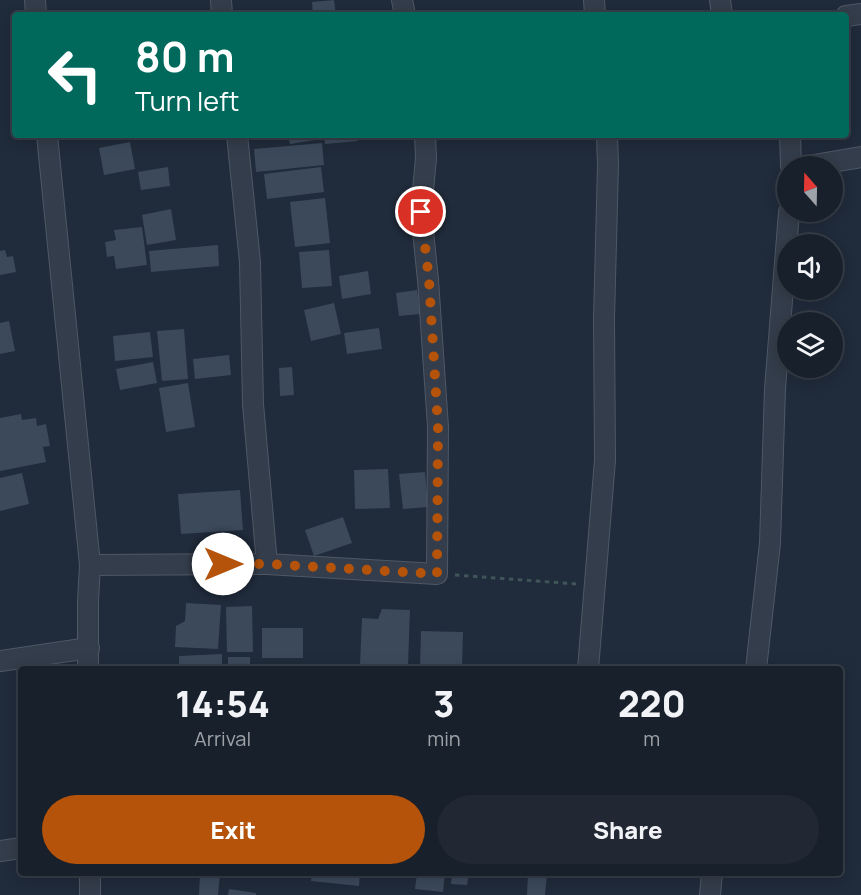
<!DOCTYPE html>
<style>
:root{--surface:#18202c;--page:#212834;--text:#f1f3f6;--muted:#9fa3a9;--line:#363e48;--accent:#b45309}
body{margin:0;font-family:Manrope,sans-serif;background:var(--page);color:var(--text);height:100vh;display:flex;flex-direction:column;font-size:22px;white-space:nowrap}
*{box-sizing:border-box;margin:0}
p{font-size:20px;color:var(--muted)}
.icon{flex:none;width:33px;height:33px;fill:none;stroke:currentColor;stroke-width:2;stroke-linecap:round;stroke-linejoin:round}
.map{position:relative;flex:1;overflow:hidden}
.side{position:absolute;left:18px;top:666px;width:825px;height:210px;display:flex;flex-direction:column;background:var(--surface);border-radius:6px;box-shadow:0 3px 15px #0003,0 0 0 2px var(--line)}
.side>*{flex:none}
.hud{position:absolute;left:12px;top:12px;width:837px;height:126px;border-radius:6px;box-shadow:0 3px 15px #0003,0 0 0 2px var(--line);background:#00695c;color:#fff;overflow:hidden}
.needle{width:39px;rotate:340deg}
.tools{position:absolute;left:777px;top:156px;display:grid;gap:12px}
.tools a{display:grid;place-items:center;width:66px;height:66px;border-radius:50%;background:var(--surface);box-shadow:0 3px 15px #0003,0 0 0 2px var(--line);font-size:30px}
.pin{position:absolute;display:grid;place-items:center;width:51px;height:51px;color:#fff;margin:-26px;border:3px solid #fff;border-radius:50%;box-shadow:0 2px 6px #0007}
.me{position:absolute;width:66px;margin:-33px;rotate:90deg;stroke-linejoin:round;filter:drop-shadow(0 0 4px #0008)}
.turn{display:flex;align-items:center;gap:21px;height:126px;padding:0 24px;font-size:27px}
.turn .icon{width:78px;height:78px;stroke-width:2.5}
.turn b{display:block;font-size:42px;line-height:51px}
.eta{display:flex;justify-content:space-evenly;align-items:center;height:102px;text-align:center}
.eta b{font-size:36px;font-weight:800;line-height:42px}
.cta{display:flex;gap:12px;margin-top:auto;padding:12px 24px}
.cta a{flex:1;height:69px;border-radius:36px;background:var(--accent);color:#fff;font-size:24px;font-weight:800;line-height:69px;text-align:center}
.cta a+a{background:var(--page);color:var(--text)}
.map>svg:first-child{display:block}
.building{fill:#3c495b}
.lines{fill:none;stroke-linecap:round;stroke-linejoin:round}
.street-casing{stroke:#4f5865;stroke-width:22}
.path{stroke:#405559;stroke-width:3;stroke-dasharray:4.5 4.5;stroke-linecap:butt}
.street{stroke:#343d4b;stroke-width:20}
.route{stroke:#b45309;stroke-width:10;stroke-dasharray:0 18}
</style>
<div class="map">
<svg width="861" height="895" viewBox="0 0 861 895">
<rect width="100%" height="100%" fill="#202b3b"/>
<path class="building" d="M334,0L336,15H313L312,2Z
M306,10L307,15H271V13Z
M288,135H321V139L290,144Z
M324,135H357L358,141L325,144Z
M130,142L135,169L104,175L99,148Z
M322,143L324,165L256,172L254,149Z
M168,167L170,186L141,190L138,172Z
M321,167L324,192L267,199L264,174Z
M325,198L330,243L295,247L290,202Z
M171,209L176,240L147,245L142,215Z
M142,227L147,265L116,269L114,256L107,257L105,242L116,240L114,230Z
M218,245L219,266L151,272L149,251Z
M5,250L7,257L13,256L16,272L0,275V251Z
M329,250L332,286L302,288L299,252Z
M368,271L371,294L342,299L339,276Z
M417,290L420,314L399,316L396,293Z
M334,303L341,334L311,341L304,310Z
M9,321L15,351L0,354V323Z
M379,328L382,349L347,354L344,333Z
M184,329L188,379L162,381L157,331Z
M150,332L153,357L115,361L113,336Z
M229,355L231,375L195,379L193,359Z
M153,362L157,383L120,390L116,369Z
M292,367L294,395L280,396L279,368Z
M188,383L195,427L166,432L159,388Z
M21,414L22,420L36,418L37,426L46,424L50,446L43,447L46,462L0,471V418Z
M388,469L390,508L355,509L354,470Z
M425,472L428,507L403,509L399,474Z
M22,473L29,504L0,511V478Z
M240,490L243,530L181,534L178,494Z
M343,517L352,543L314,556L305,530Z
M186,603L221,605L218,649L175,647L176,626L185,621Z
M252,606L253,652H227L226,607Z
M382,609L410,610L408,666L360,664L362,618L378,619Z
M262,628H303V658H262Z
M421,631L463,632L462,668L420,667Z
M222,654V669H179V656Z
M228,657H250V669H228Z
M200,873H220L218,895H199Z
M312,873H360L359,886L311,881Z
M417,873H445L443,892L415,889Z
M452,873H469L467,885L451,884Z
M528,873H547L545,895H527Z
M599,873H632L631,878L599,875Z
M229,889L256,893V895H228Z"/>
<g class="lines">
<defs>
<path id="street" d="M35,0L36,15
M221,0L222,15
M402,0L405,15
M594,0L595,15
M720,0L722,15
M846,16L861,14
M47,135L90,565L88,601V669
M237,135L250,262L253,404L267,564
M790,135L791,166
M808,166L861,157
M90,565L267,564L437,574L438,427L428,280L421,212L426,158L425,135
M0,661L89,648
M588,669L605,460L604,319L608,165L607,135
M756,669L770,543L775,389L789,212
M0,851L21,848
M90,873V895
M710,895L712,873"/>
</defs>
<use href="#street" class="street-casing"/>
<path class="path" d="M455,575L577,584"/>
<use href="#street" class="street"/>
</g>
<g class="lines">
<path class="route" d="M223,564H267L437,574L438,427L429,280L421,212"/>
</g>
</svg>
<div class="tools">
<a><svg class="needle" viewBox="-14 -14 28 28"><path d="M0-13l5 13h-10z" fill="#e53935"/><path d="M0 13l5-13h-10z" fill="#9fa3a9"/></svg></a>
<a><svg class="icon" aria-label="sound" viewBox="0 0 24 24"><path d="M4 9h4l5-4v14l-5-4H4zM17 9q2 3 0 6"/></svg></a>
<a><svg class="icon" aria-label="layers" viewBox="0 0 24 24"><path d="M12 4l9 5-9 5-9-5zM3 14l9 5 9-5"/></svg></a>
</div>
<div class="pin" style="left:421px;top:212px;background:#d93025"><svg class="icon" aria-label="arrive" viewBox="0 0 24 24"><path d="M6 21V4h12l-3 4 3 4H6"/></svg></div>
<svg class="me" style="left:223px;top:564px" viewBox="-20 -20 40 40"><circle r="19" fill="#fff"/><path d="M0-13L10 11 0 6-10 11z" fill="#b45309"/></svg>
<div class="hud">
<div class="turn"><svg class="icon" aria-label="left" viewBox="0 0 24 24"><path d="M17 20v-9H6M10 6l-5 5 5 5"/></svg><div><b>80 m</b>Turn left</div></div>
</div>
<section class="side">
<div class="eta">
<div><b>14:54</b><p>Arrival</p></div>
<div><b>3</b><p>min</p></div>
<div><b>220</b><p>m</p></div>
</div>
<div class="cta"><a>Exit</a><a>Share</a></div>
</section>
</div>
